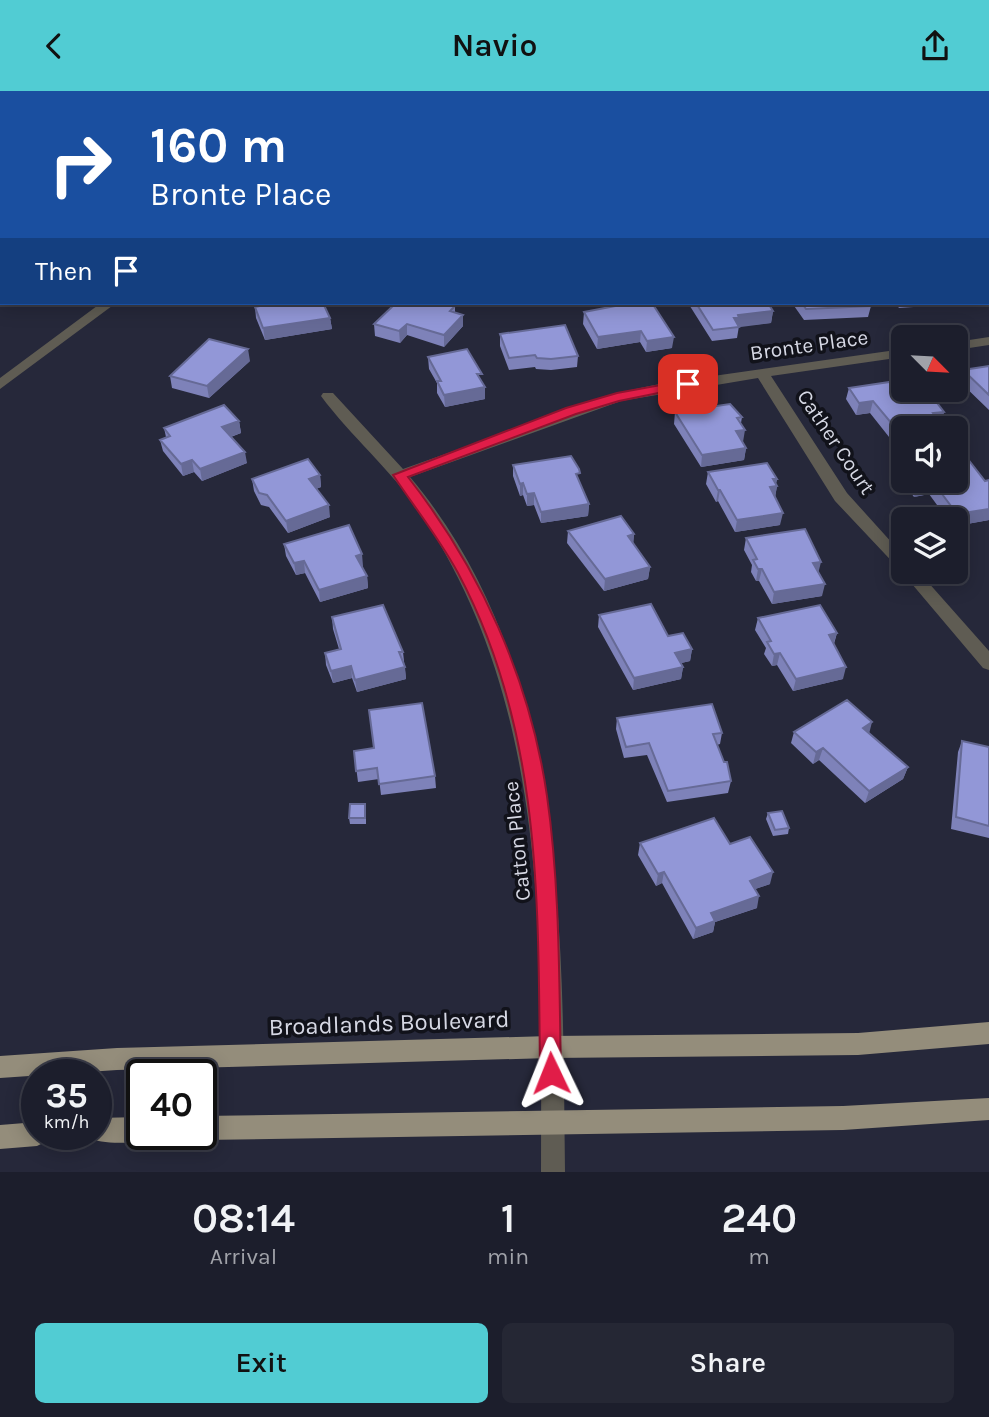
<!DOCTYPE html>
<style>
:root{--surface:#1c1e2c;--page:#252734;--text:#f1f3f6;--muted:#a0a2a9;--line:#3a3c48;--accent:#51ccd3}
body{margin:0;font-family:Karla,sans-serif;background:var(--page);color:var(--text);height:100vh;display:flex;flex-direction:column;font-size:26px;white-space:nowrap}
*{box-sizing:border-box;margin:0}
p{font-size:23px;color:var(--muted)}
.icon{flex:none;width:38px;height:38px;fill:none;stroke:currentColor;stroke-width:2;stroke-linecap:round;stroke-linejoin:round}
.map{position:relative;height:1081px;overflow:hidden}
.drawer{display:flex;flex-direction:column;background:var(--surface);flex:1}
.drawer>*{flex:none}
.guide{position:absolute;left:0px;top:0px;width:990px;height:214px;box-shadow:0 4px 18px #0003,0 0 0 2px var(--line);background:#1a4fa0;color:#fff;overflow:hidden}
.needle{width:46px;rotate:114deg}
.fabs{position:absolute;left:891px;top:234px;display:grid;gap:14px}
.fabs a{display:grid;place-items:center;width:77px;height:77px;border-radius:10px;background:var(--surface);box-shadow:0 4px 18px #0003,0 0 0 2px var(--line);font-size:35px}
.speed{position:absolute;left:21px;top:968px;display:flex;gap:14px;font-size:35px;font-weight:700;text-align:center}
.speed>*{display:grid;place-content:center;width:91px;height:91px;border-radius:50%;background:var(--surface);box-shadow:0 4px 18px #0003,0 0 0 2px var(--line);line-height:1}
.speed small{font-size:18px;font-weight:400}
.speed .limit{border:4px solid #111;border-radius:10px;background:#fff;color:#111}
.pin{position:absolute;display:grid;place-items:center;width:60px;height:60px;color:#fff;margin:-30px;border-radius:14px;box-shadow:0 4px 10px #0006}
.me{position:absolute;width:77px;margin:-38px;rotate:358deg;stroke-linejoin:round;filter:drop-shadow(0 0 5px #0008)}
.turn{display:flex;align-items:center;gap:24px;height:147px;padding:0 35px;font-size:32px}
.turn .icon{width:91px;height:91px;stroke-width:2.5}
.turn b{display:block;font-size:49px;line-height:60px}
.then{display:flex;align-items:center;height:66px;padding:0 35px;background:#0003;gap:14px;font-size:26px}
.eta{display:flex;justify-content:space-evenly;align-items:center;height:119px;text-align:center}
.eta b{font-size:42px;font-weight:600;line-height:49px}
.action{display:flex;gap:14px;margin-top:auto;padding:14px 35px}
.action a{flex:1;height:80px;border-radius:10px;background:var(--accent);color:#111;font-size:28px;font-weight:600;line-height:80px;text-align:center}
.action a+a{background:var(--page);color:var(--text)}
header{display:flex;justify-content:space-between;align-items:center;height:91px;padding:0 35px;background:var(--accent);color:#111;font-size:32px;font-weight:600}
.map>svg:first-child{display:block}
.green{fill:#304625}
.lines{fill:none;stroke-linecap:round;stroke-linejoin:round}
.stream{fill:#3f578e;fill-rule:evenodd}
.minor{fill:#5f5c53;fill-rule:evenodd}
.major{fill:#948d7b;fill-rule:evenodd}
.wall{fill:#7e82b9}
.shaded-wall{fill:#666a96}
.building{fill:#9297d7;stroke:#666a96;stroke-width:2}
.route{fill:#e11d48;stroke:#92132f;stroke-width:2}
.labels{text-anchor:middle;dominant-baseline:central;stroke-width:7;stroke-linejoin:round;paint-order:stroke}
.street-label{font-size:21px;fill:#d6d8e4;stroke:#11121a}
.near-street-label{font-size:24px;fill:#d6d8e4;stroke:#11121a}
</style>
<header><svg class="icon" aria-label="back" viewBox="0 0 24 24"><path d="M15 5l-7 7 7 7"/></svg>Navio<svg class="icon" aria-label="share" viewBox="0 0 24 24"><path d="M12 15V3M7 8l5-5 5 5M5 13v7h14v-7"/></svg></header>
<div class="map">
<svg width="989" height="1081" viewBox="0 0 989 1081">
<rect width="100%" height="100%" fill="#26283a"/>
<path class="green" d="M604,0H989V4V2Z"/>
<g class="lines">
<path class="stream" d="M0,108H2V112H0Z"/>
<path class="minor" d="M135,0H146L134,2Z
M357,0H368L356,2Z
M0,16H2V22H0Z
M0,178H2V186H0Z
M101,212H116L0,298V287Z
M989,246V254L956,259V251Z
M903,258V266L771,285L847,402L903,464V481H919L989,560V579L983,577L901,480L835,410L758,287L621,310L410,386C570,576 562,847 565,1081H541C541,858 551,620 423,426C394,381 352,347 321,305L323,302H333L403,378L617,302L664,292Z"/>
<path class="major" d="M989,931V953L858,964L550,967L117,979L0,987V965L117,957L550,945L858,942Z
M989,1007V1029L843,1039L201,1049L192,1043H201V1025L843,1015Z
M142,1026V1043H152C141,1055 102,1053 88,1047L86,1043H96V1027Z
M37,1031V1043H49L45,1051L37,1055L0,1058V1034Z"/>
</g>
<path class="wall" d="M0,0H92L91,2H2V5H0Z
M446,0H534L531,2H444Z
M0,37H2V91L0,93Z
M272,212H323L330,227L332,238L265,249L256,227L255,216L272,213Z
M631,212L672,257L646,261L640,251L597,258L583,233L584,221Z
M688,212H768L773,220L771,232L739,235L737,247L712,250Z
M792,212H869L871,215L868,226L804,229Z
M895,212H929L928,215L899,217Z
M455,215V222L463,235L444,256L407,244L400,252L375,245L374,233Z
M500,243L578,265L577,276L551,279L536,278L535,276L509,279L500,255Z
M428,266L482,291L485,296V308L445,316L437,302V292L429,278Z
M250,270L209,307L172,297L170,285Z
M989,275V319L959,290L963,279Z
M849,297L944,321L939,338H903V350L893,351L870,322L856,324L846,308Z
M675,321L742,326L741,332L743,351L746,357L744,369L701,376L674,333Z
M239,330L241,342L231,346L247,372L202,390L194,381L183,385L163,360L160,349L166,346L164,337Z
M513,374L579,390L589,413L588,425L541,432L534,414L527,415L523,404L520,405L513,385Z
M903,374V390H956L989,429L956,435V429H948L929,403L914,406L899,386Z
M708,381L777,388L776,393L777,395L775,406L780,434L735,441L718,410L716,411L706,393Z
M320,384L321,396L316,398L330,426L288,442L269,416L261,414L254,400L252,388Z
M568,440L634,443L633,453L650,476L648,488L604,500L567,452Z
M746,447L818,481L822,505L772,513L759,490H756L751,481L752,474L744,459Z
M284,453L363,475L362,476L367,485L368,497L320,511L305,482L296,484L286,465Z
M599,524L668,545L692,558L690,570L681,572L683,576L681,588L633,599L598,536Z
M332,526L403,561L406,588L357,601L352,587L333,592L326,574L325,562L339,558L333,538Z
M758,527L837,542L834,553L843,588L793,600L777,574L772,575L764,563L766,557L755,539Z
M617,627L722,642L720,653L717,654L731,690L728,702L667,711L647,664L624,667L616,638Z
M794,641L869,642L908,676L903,688L865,712L819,669L813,673L791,652Z
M962,650L989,656V747L951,738L958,661Z
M354,660L435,685L436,697L381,704L379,688L358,691Z
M366,719V733H350L349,727Z
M768,722L789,737L788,743L773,745L766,728Z
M640,752L730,753L770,793L755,798L757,817L715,831L713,841L693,848L662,792L656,795L638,764Z"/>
<path class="shaded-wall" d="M261,0H273V2H259Z
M516,0H534L531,2H515Z
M773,220L771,232L733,237L734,227L738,224Z
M463,224V235L444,256V244Z
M330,227L332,238L265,249L263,237Z
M407,233V244L400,252L399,240Z
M641,240L640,251L597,258L598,246Z
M674,246L672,257L646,261L647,250Z
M248,258L250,270L209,307L207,295Z
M485,296V308L445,316L444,304Z
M873,310L870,322L856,324L859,312Z
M944,321L940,333L933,322Z
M239,330L241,342L224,348L222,336Z
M941,333L939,338H907Z
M903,338V350L893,351L897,339Z
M745,339L743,351L736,340Z
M746,357L744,369L701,376L702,364Z
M245,361L247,372L202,390L200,378Z
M192,369L194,381L183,385L181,373Z
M320,384L321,396L310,400L309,388Z
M773,388H777L775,396L777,395L775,407L768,408Z
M933,391L929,403L914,406L917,394Z
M523,392V404L520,405V393Z
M718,399H720L718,410L716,411Z
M534,402V414L527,415V403Z
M589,413L588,425L541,432V421Z
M329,414L330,426L288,442L286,430Z
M989,418V429L956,435L955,429L957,423Z
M783,422L780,434L735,441L737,429Z
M634,443L633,455L628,445Z
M362,463L363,475L357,477L356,465Z
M304,470L305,482L296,484L294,472Z
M821,471L818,483L813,472Z
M650,476L648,488L604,500L605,488Z
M758,478H762L759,490H756Z
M367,485L368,497L320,511L319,499Z
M825,493L822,505L772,513L774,501Z
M837,542L833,554L829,544Z
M692,558L690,570L673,574L675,562Z
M780,562L777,574L772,575L774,563Z
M351,575L352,587L333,592L331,580Z
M405,576L406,588L357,601L355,589Z
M683,576L681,588L633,599L634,587Z
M846,576L843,588L793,600L796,588Z
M872,631L869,643L863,637Z
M823,657L819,669L813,673L816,661Z
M908,676L903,688L865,712L869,700Z
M664,781L662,792L656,795L658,783Z
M773,781L770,793L747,801L750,790Z
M759,805L757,817L715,831L713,841L693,848L696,837L711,822Z"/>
<path class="building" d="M200,0H261L259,2H197Z
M446,0H493L498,2H444Z
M0,37H2V64H0Z
M274,212H323L330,227L263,237L255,216Z
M396,212H444L455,215L450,220L463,224L444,244L407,233L399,240L374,233Z
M631,212H652L674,246L647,250L641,240L598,246L584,221Z
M696,212H768L773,220L738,224L739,227H734L739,236L713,239Z
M802,212H869L871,215L806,218Z
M565,234L578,265L551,268L537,267L535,264L509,267L500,243Z
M209,248L248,258L207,295L170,285Z
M467,258L482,283H477L485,296L444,304L437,290H441L428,266Z
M989,275V304L963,279Z
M903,289V299H927L944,321L933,322L941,333L897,339L873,310L859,312L849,297Z
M730,313L742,326L737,327L745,339L736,340L746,357L702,364L675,321Z
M224,314L239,330L222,336L245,361L200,378L192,369L181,373L160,349L170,345L164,337Z
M964,363L985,390L989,389V418L957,423L933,391L917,394L915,390H956V365Z
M571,365L579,378L580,382L576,383L589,413L541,421L534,402L527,403L523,392L520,393L513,374Z
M308,368L320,384L309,388L329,414L286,430L267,404L259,402L252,388Z
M767,372L777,388H773L777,395L770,396L783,422L737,429L720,399H718L708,381Z
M621,425L634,443L628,445L650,476L605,488L568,440Z
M349,434L362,463L356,465L367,485L319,499L304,470L294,472L284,453Z
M805,438L821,471L813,472L825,493L774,501L762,478H758L753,469L757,468L746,447Z
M651,513L668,545L683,542L692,558L675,562L683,576L634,587L599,524Z
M383,514L403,561H399L405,576L355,589L351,575L331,580L325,562L341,558L332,526Z
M820,514L837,542L829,544L846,576L796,588L780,562L774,563L767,551L771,550L758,527Z
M847,609L872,631L863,637L908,676L869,700L823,657L816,661L794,641Z
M422,612L435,685L379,693L377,677L356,680L354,660L374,657L369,619Z
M712,613L722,642L713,643L724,671H727L731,690L668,700L649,652L626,656L617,627Z
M962,650L989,656V735L956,726Z
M350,713H365V727H349Z
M782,720L789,737L775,739L768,722Z
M714,727L730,753L750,746L773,781L750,790L759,805L711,822L715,830L696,837L664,781L658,783L640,752Z"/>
<path class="route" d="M688,289L695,293L693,295L619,310L576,323L408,386C480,478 530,588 547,705C560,796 559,889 561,982L558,989L551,992L543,989L540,982C538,809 542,639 458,482C439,447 415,417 393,384L566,317L617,302Z"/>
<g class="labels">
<g class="street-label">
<text transform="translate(809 254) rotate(-8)">Bronte Place</text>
<text transform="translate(836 351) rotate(56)">Cather Court</text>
<text transform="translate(517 750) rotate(-96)">Catton Place</text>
</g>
<g class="near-street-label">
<text transform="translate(389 932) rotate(-2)">Broadlands Boulevard</text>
</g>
</g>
</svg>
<div class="fabs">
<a><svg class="needle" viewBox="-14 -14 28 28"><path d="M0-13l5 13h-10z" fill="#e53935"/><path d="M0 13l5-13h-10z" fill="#a0a2a9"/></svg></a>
<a><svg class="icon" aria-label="sound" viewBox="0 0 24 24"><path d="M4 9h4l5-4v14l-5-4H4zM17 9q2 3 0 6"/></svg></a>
<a><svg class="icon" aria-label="layers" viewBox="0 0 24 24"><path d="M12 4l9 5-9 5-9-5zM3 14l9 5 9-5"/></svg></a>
</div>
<div class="speed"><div>35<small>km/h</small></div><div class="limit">40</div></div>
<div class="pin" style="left:688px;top:293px;background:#d93025"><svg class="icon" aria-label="arrive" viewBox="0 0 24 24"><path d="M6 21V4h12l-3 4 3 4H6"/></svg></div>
<svg class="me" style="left:551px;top:982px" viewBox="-20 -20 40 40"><path d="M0-17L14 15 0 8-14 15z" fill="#e11d48" stroke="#fff" stroke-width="4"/></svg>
<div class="guide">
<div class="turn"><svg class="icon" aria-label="right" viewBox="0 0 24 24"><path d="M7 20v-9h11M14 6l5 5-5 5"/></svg><div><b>160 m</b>Bronte Place</div></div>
<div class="then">Then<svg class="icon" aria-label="arrive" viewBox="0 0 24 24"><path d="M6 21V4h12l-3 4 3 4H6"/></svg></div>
</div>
</div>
<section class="drawer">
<div class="eta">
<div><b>08:14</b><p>Arrival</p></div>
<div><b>1</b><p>min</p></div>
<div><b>240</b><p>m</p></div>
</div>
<div class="action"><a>Exit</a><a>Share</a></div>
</section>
